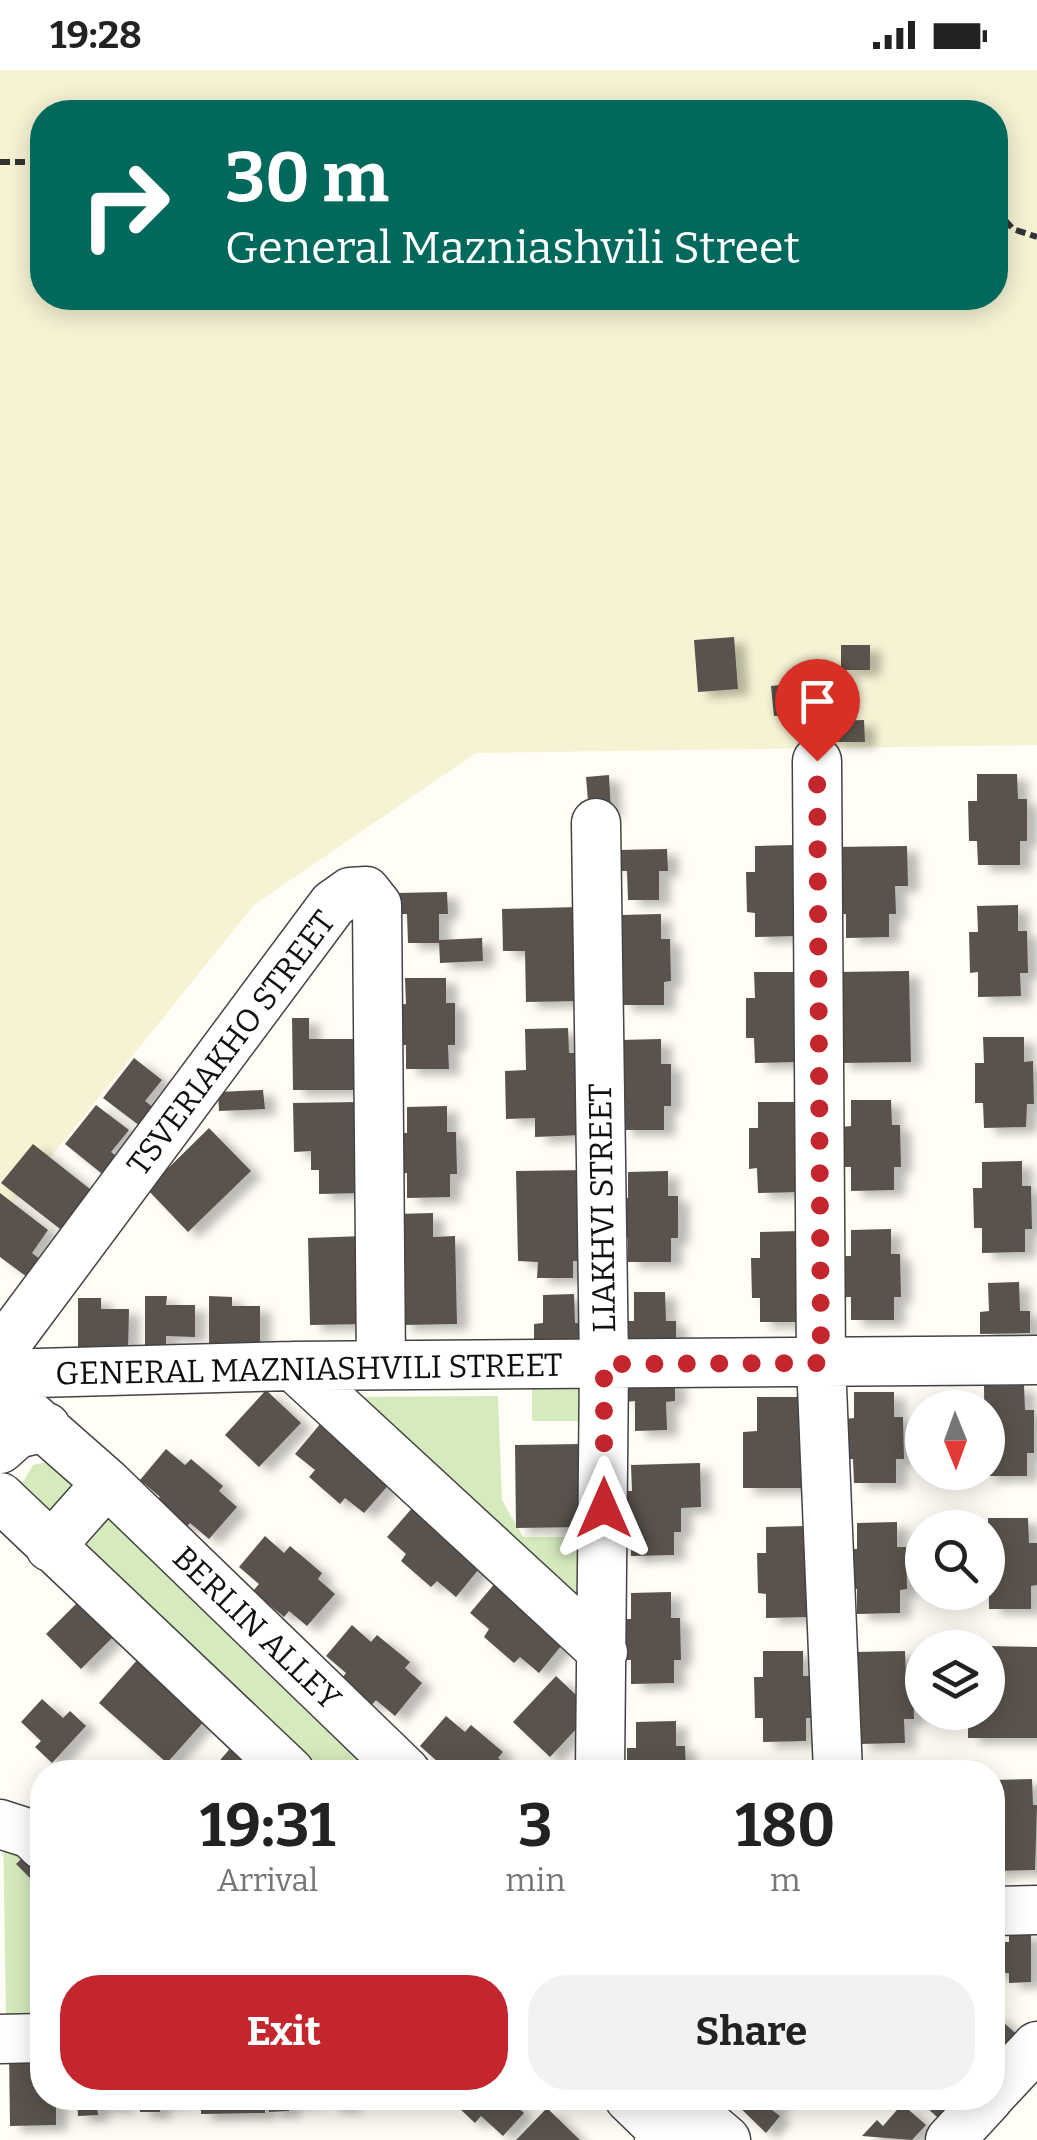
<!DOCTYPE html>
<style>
:root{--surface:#fff;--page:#f2f2f2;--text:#222;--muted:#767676;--accent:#c4262e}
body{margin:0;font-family:Bitter,serif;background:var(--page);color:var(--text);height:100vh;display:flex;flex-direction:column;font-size:38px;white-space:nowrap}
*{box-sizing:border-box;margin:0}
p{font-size:32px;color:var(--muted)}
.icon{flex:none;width:55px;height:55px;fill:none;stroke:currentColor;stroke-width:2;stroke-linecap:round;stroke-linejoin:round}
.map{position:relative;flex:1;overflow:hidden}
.details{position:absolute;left:30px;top:1690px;width:975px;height:350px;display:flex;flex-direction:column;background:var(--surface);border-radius:40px;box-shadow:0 5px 25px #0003}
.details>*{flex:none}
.banner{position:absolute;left:30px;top:30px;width:978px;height:210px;border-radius:40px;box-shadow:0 5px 25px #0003;background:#00695c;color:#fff;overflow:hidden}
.needle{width:65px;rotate:179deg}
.buttons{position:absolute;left:905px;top:1320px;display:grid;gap:20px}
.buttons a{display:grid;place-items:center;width:100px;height:100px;border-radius:50%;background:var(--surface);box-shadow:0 5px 25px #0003;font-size:50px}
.pin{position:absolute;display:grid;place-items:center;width:85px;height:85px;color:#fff;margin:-102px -42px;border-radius:50% 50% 50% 0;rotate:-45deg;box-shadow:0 0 10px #0007}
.pin .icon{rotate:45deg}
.me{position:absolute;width:110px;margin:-55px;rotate:0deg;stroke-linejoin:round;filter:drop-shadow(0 0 8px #0008)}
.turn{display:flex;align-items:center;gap:35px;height:210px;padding:0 30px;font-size:45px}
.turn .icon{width:130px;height:130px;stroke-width:2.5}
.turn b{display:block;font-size:70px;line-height:85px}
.eta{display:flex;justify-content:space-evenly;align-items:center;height:170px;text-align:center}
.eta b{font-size:60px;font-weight:700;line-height:70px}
.action{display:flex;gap:20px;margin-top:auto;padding:20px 30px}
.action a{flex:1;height:115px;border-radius:40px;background:var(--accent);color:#fff;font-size:40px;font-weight:700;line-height:115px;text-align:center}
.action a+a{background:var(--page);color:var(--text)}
.status{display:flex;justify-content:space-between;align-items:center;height:70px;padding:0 50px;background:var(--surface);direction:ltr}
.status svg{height:28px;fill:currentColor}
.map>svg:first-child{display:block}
.farmland{fill:#f6f3d4;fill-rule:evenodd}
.green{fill:#d5ebbd}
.building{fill:#5a524d;filter:url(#shadow)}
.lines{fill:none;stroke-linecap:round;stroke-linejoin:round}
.minor-casing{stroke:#444;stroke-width:51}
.path{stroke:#333;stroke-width:6;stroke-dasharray:10 5;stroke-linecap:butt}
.minor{stroke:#fff;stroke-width:48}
.route{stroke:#c4262e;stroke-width:18;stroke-dasharray:0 32.4}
.labels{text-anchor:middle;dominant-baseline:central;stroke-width:10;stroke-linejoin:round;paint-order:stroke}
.street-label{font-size:32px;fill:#111;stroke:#fff}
</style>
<div class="status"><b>19:28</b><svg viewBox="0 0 49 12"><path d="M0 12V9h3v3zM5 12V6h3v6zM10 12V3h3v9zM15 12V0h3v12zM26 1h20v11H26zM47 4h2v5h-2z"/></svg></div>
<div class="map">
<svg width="1037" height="2070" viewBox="0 0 1037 2070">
<defs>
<filter id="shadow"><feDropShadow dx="11" dy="6" stdDeviation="5" flood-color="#0004"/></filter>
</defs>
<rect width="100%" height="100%" fill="#fffdf5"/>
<path class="farmland" d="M0,0H1037V675L476,683L254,835L0,1150ZM42,42H995V228H42Z"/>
<path class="green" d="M582,1313V1351H532V1314Z
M498,1326L502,1430L523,1467H592L596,1558L341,1327Z
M56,1390L86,1417L50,1455L20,1417L33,1395Z
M107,1432L394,1702H308L68,1473Z
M3,1758L42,1795V1955H6Z"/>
<path class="building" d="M734,567L738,619L698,622L694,570Z
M841,575H870V600H841Z
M800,613L803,644L774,646L771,616Z
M864,650L865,672H831V651Z
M977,704H1017L1018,729H1027V771H1020V795H978L977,771H969L968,731H977Z
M609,705L611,742L589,743L586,707Z
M795,775L798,866L755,867V843L747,842L746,802H755V776Z
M907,776L908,816H895L896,844H889V867L846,868V844H838L833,777Z
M667,779L668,801H659V830H628L627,801H617V780Z
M447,822L448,844H439V873H408L407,844H397V823Z
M1018,835V861H1027L1028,903H1020L1021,926L978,927V902L970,903L969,862H978L977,836Z
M579,837L581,931L526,932L525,881H503L502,839Z
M661,844V869H670L671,911L664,912V935H621V845Z
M482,868L483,891L440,893L439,870Z
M909,901L911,992L839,993L837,902Z
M754,902H794L795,927L804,926L798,992L755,993L754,968H746V928H755Z
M405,908H446V933H455V975H448L449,999H406V975H397V935L406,934Z
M292,948H309V969H358L359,1020H293Z
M568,958L569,983H579L582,1065L535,1067V1048L506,1049L505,1001L526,1000L525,959Z
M983,967H1024V992L1033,991L1034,1034H1027L1026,1057L984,1058L983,1033H975V993H984Z
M661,969V994H671V1036H664V1060H621V970Z
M134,988L162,1010L145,1031L154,1038L140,1056L103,1028Z
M263,1020L265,1039L219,1041L218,1022Z
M851,1030H891L892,1055H900L901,1097H894V1120L851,1121V1097H843L842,1057L851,1056Z
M359,1032L362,1123L319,1124V1100H311V1081L294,1082L293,1033Z
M758,1032H797L801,1122L758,1123L757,1098L749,1099V1058H758Z
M96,1035L129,1060L111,1082L120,1089L106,1107L65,1074Z
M447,1036V1062H456L457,1104H450V1127L407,1128V1103L398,1104V1063H407V1037Z
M209,1058L251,1101L188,1162L147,1119Z
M33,1074L95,1123L64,1162L1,1113Z
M1022,1091V1116H1031L1032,1159H1025V1182L982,1183V1158H974L973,1118H982V1092Z
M588,1100L589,1191H573V1208H537L538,1192L518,1191L516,1101Z
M668,1101V1126H678V1168H671V1192H628V1168H620L619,1128H628V1102Z
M0,1123L48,1160L32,1183L41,1190L27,1207L0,1187Z
M433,1143V1167L455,1166L457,1254L401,1255L398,1144Z
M891,1159V1184H900L901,1227H894V1250H851V1227H843L842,1186H851V1160Z
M800,1161L803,1252H760V1228H752L751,1188H760V1162Z
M365,1166L367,1254L310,1255L308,1168Z
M1019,1212L1020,1241H1030V1263L980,1264V1242L989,1241L988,1213Z
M634,1222H665L666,1251H676V1272L626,1273L625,1251H634Z
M574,1224L575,1253H584L585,1275L534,1276V1254L543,1253V1225Z
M145,1226H167L166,1235H195V1267L166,1266V1277L145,1276Z
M209,1226L232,1227V1236H260V1277L209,1276Z
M78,1228H101V1239H129L128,1282H78Z
M675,1309V1331L666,1332L667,1360L635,1361V1331L625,1332L624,1310Z
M1024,1315L1025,1340H1034V1383H1027V1406H985L984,1316Z
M266,1320L301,1353L259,1397L225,1365Z
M854,1322H894V1347H903L904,1389H896V1413H854L853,1389H845V1349L854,1348Z
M757,1327H798V1350H807V1418H743V1362L757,1361Z
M321,1353L392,1411L364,1443L345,1428L340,1434L309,1407L315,1400L295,1384Z
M583,1374L584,1457L516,1458L515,1375Z
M166,1379L185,1395L191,1389L223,1416L219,1421L237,1437L209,1469L190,1453L185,1459L154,1433L160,1427L140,1410Z
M700,1393L701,1437L681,1438V1462H674V1485L631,1486V1461H623V1421H632L631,1395Z
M413,1437L483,1494L456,1527L437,1511L431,1517L401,1491L406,1484L387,1467Z
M988,1448H1028L1029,1473H1037V1515L1031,1516V1539H989Z
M897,1452V1477H906L907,1519L900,1520V1543L857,1544V1519H849L848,1479H857V1453Z
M806,1456L809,1547L766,1548V1524L758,1523L757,1483H766V1457Z
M265,1466L284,1483L290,1476L322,1503L318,1509L335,1524L307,1556L289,1541L284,1547L253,1521L259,1514L239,1497Z
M496,1512L566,1570L539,1603L520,1587L514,1593L484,1567L489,1559L470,1543Z
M88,1522L123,1557L81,1599L46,1564Z
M671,1522V1548H680L681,1590H674V1613L631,1614V1590H623L622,1549H631V1523Z
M352,1555L371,1572L377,1565L410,1592L405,1598L422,1613L395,1646L376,1630L371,1636L340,1610L346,1603L326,1586Z
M988,1576L1037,1577V1668H968V1642H988Z
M763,1581H803V1606H812L813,1648H806V1671L763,1672V1648H755L754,1607H763Z
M905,1581L906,1609H913L914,1649H904L905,1673L859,1674L856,1582Z
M138,1589L207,1648L167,1693L99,1633Z
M556,1606L593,1641L550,1687L513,1652Z
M42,1629L63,1648L70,1641L86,1656L52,1693L35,1677L41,1671L21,1652Z
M446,1646L465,1662L471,1655L503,1682L498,1688L516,1702H437L434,1700L439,1693L420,1676Z
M676,1651V1676H685L686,1702H627V1678H636V1652Z
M233,1675L278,1702H210Z
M1032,1709L1033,1735H1037L1035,1800L992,1801V1710Z
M33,1778L42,1787V1806L35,1813L16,1794Z
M1031,1862V1912L1009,1913V1903H992V1872H1009V1863Z
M992,1942L1023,1970L992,2003Z
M9,1980H42V2028H56V2055L10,2056Z
M77,2028H123V2036H97L98,2045L78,2046Z
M139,2028H185V2032L160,2033V2042H140Z
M201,2028H265V2043L201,2044Z
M268,2028H315V2032L289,2033V2041L269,2042Z
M329,2028H350V2037L329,2036Z
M469,2028H507L524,2043L503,2066L481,2046L475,2053L459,2038Z
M730,2028H783L772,2040L780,2046L766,2063Z
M916,2028H969L945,2054Z
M902,2034L926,2055L912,2070L862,2066L877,2050L883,2056Z
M547,2038L580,2070H516Z"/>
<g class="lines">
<defs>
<path id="minor" d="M817,691L821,1293L838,1702
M596,753L604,1294L600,1702
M0,1282L333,834L350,822L366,821L377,835L381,1295
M293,1296L603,1582
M0,1304L293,1296L1037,1290
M0,1319L107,1413L406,1702
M0,1379L17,1364L46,1357
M0,1427L290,1702
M50,1477L107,1413
M0,1754L31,1764L42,1775
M992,1841L1037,1840
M0,1969L42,1968
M992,2024L1037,1976
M629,2028L665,2063
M691,2040L726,2070
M659,2070L702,2028
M950,2070L989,2028"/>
</defs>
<use href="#minor" class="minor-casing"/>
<path class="path" d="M734,42L891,33L930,42
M0,92H42
M995,139L1013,159L1037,167"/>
<use href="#minor" class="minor"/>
</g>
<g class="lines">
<path class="route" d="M604,1438V1294L821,1293L817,691"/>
</g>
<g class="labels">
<g class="street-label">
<text transform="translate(231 973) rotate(-53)">TSVERIAKHO STREET</text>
<text transform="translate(602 1138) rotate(-91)">LIAKHVI STREET</text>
<text transform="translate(309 1299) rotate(-1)">GENERAL MAZNIASHVILI STREET</text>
<text transform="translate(257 1558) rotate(44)">BERLIN ALLEY</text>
</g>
</g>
</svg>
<div class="buttons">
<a><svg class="needle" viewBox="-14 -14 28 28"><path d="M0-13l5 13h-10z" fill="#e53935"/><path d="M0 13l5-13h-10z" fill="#767676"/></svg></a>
<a><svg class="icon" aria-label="search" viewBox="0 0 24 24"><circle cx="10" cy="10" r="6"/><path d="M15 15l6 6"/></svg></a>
<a><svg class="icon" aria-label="layers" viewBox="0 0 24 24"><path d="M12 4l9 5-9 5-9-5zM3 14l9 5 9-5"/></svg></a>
</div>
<div class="pin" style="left:817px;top:691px;background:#d93025"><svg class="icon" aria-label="arrive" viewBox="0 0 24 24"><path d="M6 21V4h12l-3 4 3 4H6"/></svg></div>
<svg class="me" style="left:604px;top:1438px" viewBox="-20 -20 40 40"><path d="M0-17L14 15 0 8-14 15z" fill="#c4262e" stroke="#fff" stroke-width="4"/></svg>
<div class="banner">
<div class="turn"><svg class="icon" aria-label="right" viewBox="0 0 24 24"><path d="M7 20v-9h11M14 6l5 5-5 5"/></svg><div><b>30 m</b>General Mazniashvili Street</div></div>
</div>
<section class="details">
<div class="eta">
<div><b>19:31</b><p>Arrival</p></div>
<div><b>3</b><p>min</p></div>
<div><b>180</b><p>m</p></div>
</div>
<div class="action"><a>Exit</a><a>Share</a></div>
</section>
</div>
